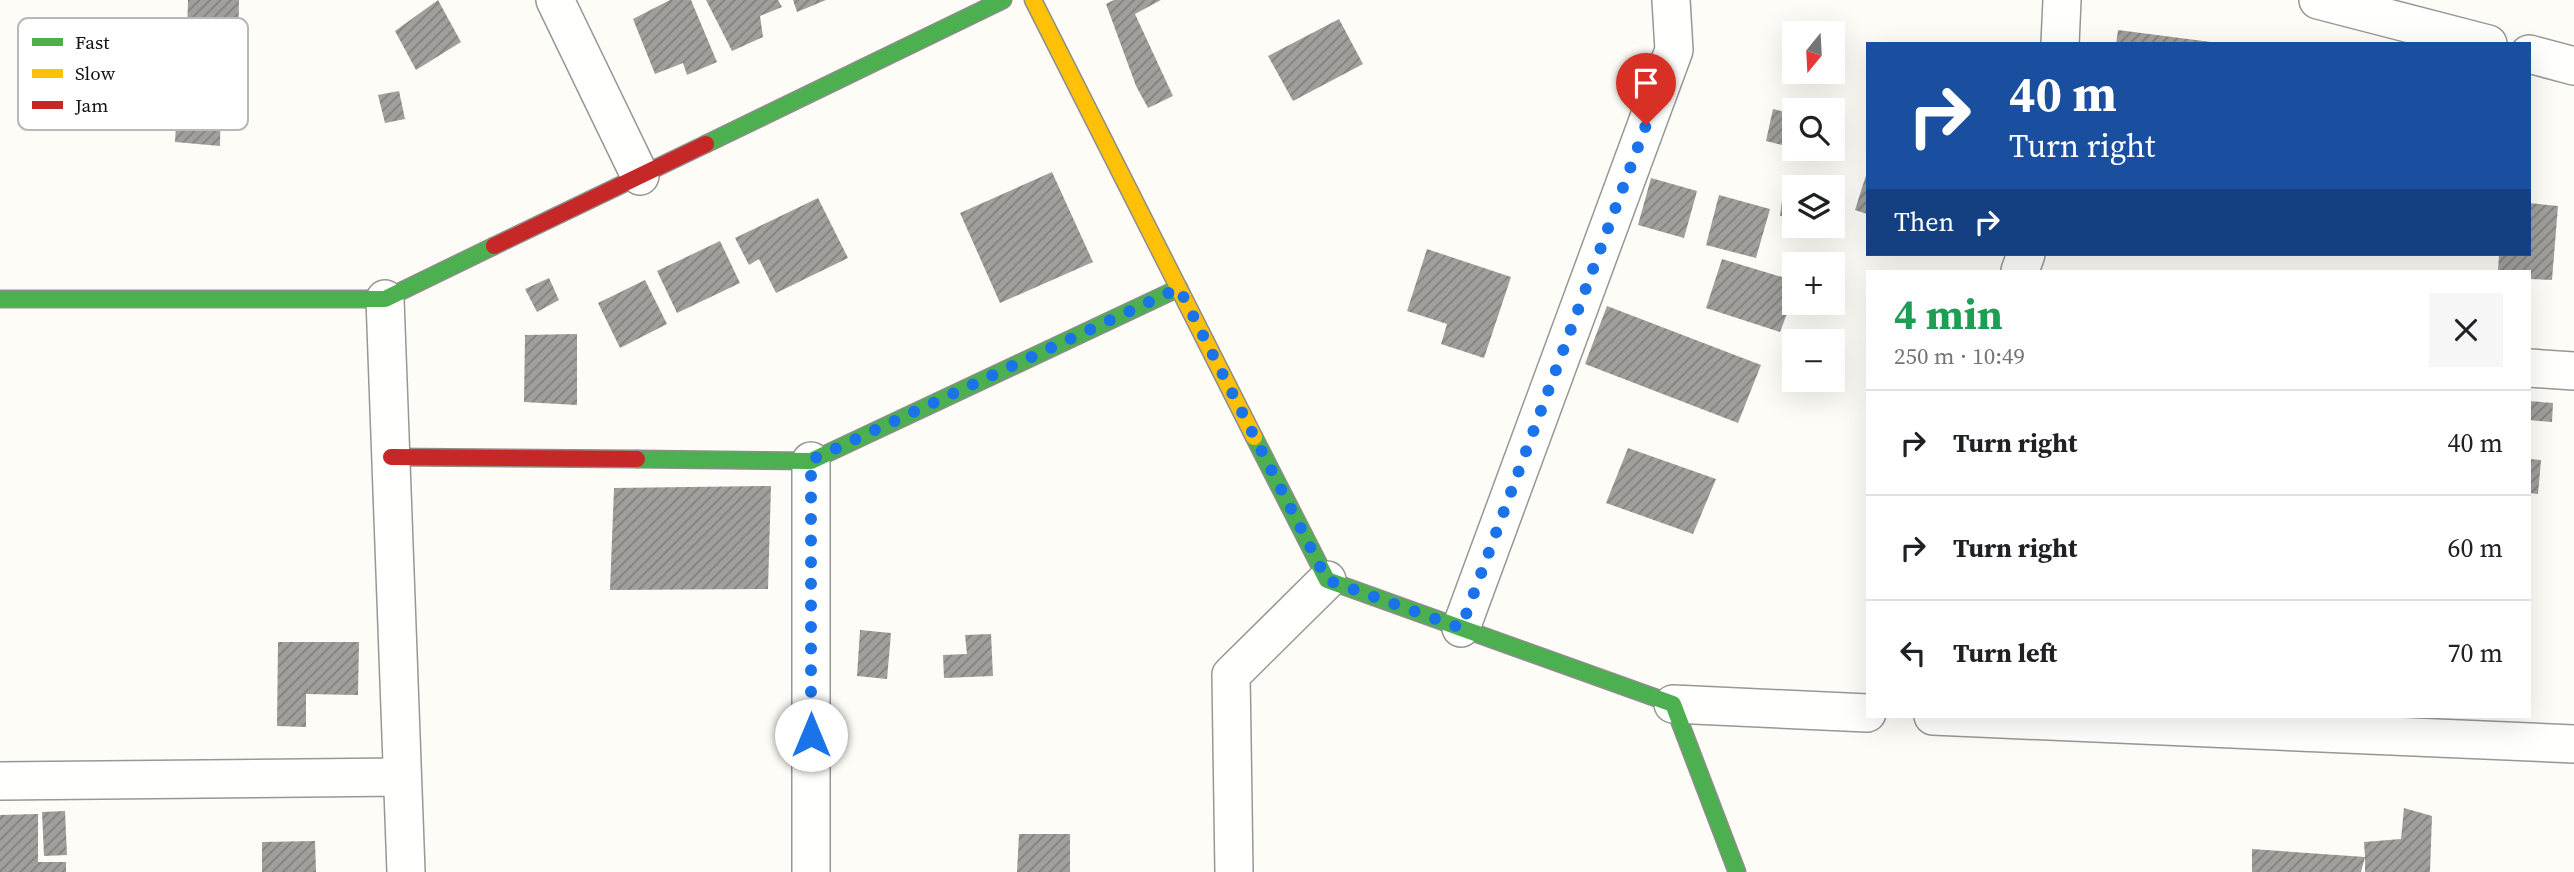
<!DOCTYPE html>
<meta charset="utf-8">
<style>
:root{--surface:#fff;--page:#f6f6f6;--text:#202124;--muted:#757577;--line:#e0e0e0}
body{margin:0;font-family:"Source Serif 4",serif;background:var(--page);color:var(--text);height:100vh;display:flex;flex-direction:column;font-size:26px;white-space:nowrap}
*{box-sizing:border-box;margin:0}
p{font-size:23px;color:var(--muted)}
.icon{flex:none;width:38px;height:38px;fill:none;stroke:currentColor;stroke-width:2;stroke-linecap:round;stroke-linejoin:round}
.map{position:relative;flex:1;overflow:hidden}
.side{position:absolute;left:1866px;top:270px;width:665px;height:448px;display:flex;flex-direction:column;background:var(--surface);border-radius:0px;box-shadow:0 7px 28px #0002}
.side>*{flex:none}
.guide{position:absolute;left:1866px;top:42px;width:665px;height:214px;border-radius:0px;box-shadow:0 7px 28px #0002;background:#1a4fa0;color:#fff;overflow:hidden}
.needle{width:46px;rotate:198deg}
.buttons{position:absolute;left:1782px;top:21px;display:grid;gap:14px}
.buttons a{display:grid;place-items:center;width:63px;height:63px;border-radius:0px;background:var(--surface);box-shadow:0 7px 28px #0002;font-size:35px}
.pin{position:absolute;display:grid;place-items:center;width:60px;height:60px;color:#fff;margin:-72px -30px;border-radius:50% 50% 50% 0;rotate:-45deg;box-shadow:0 0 7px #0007}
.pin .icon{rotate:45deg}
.me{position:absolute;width:77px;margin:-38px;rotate:0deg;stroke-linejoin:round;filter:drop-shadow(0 0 5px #0008)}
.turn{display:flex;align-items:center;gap:24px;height:147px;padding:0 28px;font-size:32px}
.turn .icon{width:91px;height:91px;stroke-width:2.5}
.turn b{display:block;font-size:49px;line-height:60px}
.then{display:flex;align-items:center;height:66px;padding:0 28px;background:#0003;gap:14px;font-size:26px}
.round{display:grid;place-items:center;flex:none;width:74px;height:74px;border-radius:0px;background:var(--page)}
.head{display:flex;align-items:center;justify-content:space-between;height:119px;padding:0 28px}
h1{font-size:42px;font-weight:700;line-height:52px;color:#1e9e55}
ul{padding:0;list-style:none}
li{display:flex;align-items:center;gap:21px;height:105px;padding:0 28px;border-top:2px solid var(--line)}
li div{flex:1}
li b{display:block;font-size:26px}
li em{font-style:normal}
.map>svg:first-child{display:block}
.building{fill:url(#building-hatch)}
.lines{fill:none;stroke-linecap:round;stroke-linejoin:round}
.street-casing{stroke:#979795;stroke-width:40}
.fast-casing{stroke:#8e8d8b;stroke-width:19}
.slow-casing{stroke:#8e8d8b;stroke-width:19}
.jam-casing{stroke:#8e8d8b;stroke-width:19}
.street{stroke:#fffffe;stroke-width:37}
.fast{stroke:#4caf50;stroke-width:16}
.slow{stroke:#ffc107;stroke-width:16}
.jam{stroke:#c62828;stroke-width:16}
.route{stroke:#1a73e8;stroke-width:12;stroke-dasharray:0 21.6}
.key{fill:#fff;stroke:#b8b8b8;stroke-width:2}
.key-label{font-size:19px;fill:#111}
</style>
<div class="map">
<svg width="2574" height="872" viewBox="0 0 2574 872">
<defs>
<pattern id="building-hatch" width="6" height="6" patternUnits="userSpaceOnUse" patternTransform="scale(1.75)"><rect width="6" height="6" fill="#a19f9c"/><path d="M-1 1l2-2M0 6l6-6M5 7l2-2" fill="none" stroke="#82807e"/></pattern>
</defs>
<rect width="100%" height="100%" fill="#fdfcf7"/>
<path class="building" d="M188,0H239L238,64L186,63Z
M438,0L461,42L416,70L395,31Z
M670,0H691L717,62L687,75L683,63L655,74L633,19Z
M706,0H778L782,7L760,16L763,37L732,51Z
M793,0H826L797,12Z
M1114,0H1161L1135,14L1173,96L1148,108L1136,86L1106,4Z
M1339,19L1363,64L1293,101L1268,56Z
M2118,30L2211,42V44H2116Z
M178,88L221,90L220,146L175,142Z
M399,91L405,119L385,123L378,95Z
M1773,109L1794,114V148L1766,141Z
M1052,172L1093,262L1000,303L960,213Z
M1867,172V214L1855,210Z
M1651,178L1697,191L1684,238L1638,225Z
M1784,185L1794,186V217L1780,216Z
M1832,190L1839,191L1836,220H1832Z
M1719,195L1770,209L1756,258L1706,245Z
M818,198L848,258L776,293L759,259L749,265L735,238Z
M2529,203L2558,206L2552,280L2529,279V271H2498L2499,254H2529Z
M720,241L740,283L677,313L657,271Z
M1427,249L1511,277L1484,358L1441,344L1447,324L1407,311Z
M1722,259L1782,277L1784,271L1794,275V295L1780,332L1706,308Z
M549,278L559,300L537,312L525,289Z
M645,280L667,324L620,348L598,303Z
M1607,306L1761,365L1738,423L1585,364Z
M577,334V405L524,402L525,335Z
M2529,401L2553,403L2552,422L2529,420Z
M1628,448L1716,479L1693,534L1606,503Z
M2529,459L2541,460L2538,494L2529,493Z
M771,486L768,589L610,590L614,488Z
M860,630L891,633L887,679L857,676Z
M991,634L993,676L944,678L943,655L967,654L965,635Z
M278,642H359L358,695L306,694V727L277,726Z
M2404,808L2432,816L2430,872H2365V857L2361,872H2252V849L2365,857L2364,842L2401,839Z
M65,811L67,855L44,856L42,812Z
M38,814V862H66V872H0V815Z
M1019,834H1070V872H1017Z
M315,841L316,872H262V842Z"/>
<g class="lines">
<defs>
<path id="street" d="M555,0L640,176
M2318,0L2488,44
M2060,44L2062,0
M2529,54L2574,66
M2020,271L2026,254
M385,299L406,872
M2529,368L2574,371
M811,461V872
M1461,628L1674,50L1671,0
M1673,704L1867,713
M1933,716L2574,744
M0,781L402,777
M1234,872L1231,675L1327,580"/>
<path id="fast" d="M706,144L1003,0
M0,299H385L494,246
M1254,437L1327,580L1673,704L1737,872
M637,459L811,461L1179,288"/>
<path id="slow" d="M1033,0L1254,437"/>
<path id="jam" d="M494,246L706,144
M391,457L637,459"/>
</defs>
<use href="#street" class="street-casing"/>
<use href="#fast" class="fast-casing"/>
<use href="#slow" class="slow-casing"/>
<use href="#jam" class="jam-casing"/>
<use href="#street" class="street"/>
<use href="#fast" class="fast"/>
<use href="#slow" class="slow"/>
<use href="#jam" class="jam"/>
</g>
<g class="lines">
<path class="route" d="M811,735V460L1179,288L1327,580L1461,628L1646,125"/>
</g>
<rect x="18" y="18" width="230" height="112" rx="10" class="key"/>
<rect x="32" y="38" width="31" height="8" fill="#4caf50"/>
<rect x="32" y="69" width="31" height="9" fill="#ffc107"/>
<rect x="32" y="101" width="31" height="8" fill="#c62828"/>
<g class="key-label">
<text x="75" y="49">Fast</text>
<text x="75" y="80">Slow</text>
<text x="75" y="112">Jam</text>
</g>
</svg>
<div class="buttons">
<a><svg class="needle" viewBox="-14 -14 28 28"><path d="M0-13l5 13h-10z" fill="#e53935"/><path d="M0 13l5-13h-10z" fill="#757577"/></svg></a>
<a><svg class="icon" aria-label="search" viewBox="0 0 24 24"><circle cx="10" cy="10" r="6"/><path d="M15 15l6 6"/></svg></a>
<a><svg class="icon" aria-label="layers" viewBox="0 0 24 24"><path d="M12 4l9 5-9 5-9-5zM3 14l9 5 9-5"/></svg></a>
<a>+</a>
<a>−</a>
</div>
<div class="pin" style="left:1646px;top:125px;background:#d93025"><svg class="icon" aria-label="arrive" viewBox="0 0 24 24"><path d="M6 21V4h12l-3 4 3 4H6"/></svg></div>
<svg class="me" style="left:811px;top:735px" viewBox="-20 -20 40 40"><circle r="19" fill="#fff"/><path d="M0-13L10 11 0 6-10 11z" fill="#1a73e8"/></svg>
<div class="guide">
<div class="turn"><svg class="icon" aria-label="right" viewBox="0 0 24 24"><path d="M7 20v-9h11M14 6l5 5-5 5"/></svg><div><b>40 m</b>Turn right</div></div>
<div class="then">Then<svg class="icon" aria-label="right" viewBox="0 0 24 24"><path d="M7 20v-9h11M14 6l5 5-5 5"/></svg></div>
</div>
<section class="side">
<div class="head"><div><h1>4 min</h1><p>250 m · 10:49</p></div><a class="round"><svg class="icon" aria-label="close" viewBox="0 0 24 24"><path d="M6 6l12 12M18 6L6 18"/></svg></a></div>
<ul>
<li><svg class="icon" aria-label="right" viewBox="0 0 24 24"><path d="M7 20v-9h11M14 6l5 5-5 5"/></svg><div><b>Turn right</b></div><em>40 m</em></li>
<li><svg class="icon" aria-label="right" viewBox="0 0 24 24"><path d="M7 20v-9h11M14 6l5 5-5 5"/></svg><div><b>Turn right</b></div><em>60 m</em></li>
<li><svg class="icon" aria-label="left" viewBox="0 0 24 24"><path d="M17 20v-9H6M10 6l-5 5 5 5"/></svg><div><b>Turn left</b></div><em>70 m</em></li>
</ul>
</section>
</div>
